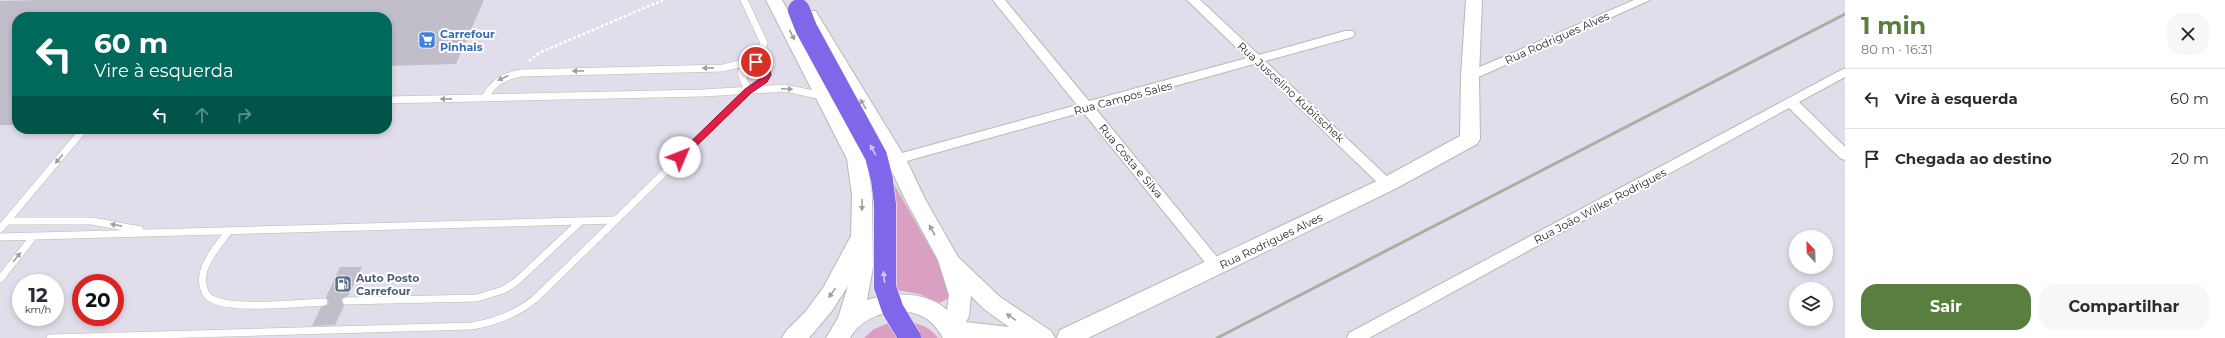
<!DOCTYPE html>
<html lang="pt">
<meta charset="utf-8">
<style>
:root{--surface:#fff;--page:#f7f7f7;--text:#2b2b33;--muted:#7c7c81;--line:#e1e1e2;--accent:#587e40}
body{margin:0;font-family:Montserrat,sans-serif;background:var(--page);color:var(--text);height:100vh;display:flex;flex-direction:column;font-size:15px;white-space:nowrap}
*{box-sizing:border-box;margin:0}
p{font-size:13px;color:var(--muted)}
.icon{flex:none;width:22px;height:22px;fill:none;stroke:currentColor;stroke-width:2;stroke-linecap:round;stroke-linejoin:round}
.map{position:relative;flex:1;overflow:hidden}
.sheet{display:flex;flex-direction:column;background:var(--surface);width:380px}
.sheet>*{flex:none}
.banner{position:absolute;left:12px;top:12px;width:380px;height:122px;border-radius:16px;box-shadow:0 2px 6px #0003;background:#00695c;color:#fff;overflow:hidden}
.needle{width:26px;rotate:338deg}
.buttons{position:absolute;left:1789px;top:230px;display:grid;gap:8px}
.buttons a{display:grid;place-items:center;width:44px;height:44px;border-radius:50%;background:var(--surface);box-shadow:0 2px 6px #0003;font-size:20px}
.speed{position:absolute;left:12px;top:274px;display:flex;gap:8px;font-size:20px;font-weight:700;text-align:center}
.speed>*{display:grid;place-content:center;width:52px;height:52px;border-radius:50%;background:var(--surface);box-shadow:0 2px 6px #0003;line-height:1}
.speed small{font-size:10px;font-weight:400}
.speed .limit{border:6px solid #d22;background:#fff;color:#111}
.pin{position:absolute;display:grid;place-items:center;width:34px;height:34px;color:#fff;margin:-17px;border:2px solid #fff;border-radius:50%;box-shadow:0 1px 4px #0007}
.me{position:absolute;width:44px;margin:-22px;rotate:46deg;stroke-linejoin:round;filter:drop-shadow(0 0 3px #0008)}
.turn{display:flex;align-items:center;gap:14px;height:84px;padding:0 16px;font-size:18px}
.turn .icon{width:52px;height:52px;stroke-width:2.5}
.turn b{display:block;font-size:28px;line-height:34px}
.lanes{display:flex;align-items:center;height:38px;padding:0 16px;background:#0003;justify-content:center;gap:20px;direction:ltr}
.lanes .off{opacity:.35}
.round{display:grid;place-items:center;flex:none;width:42px;height:42px;border-radius:16px;background:var(--page)}
.head{display:flex;align-items:center;justify-content:space-between;height:68px;padding:0 16px}
h1{font-size:24px;font-weight:700;line-height:30px;color:var(--accent)}
.action{display:flex;gap:8px;margin-top:auto;padding:8px 16px}
.action a{flex:1;height:46px;border-radius:16px;background:var(--accent);color:#fff;font-size:16px;font-weight:700;line-height:46px;text-align:center}
.action a+a{background:var(--page);color:var(--text)}
ul{padding:0;list-style:none}
li{display:flex;align-items:center;gap:12px;height:60px;padding:0 16px;border-top:1px solid var(--line)}
li div{flex:1}
li b{display:block;font-size:15px}
li em{font-style:normal}
main{display:flex;flex:1;min-height:0}
.map>svg:first-child{display:block}
.green{fill:#daa0c1}
.building{fill:#c2bec9}
.lines{fill:none;stroke-linecap:round;stroke-linejoin:round}
.lane-casing{stroke:#b5bbb0;stroke-width:8}
.street-casing{stroke:#b5bbb0;stroke-width:2}
.secondary-casing{stroke:#b5bbb0;stroke-width:2}
.path{stroke:#fff;stroke-width:2.5;stroke-dasharray:3 2;stroke-linecap:butt}
.lane{stroke:#fff;stroke-width:7}
.street{fill:#fff;fill-rule:evenodd}
.secondary{fill:#fff;fill-rule:evenodd}
.rail{stroke:#a7b1a0;stroke-width:3}
.highway-bridge-casing{stroke:#fff;stroke-width:23;stroke-linecap:butt}
.highway-bridge{stroke:#8067ea;stroke-width:22}
.oneway{fill:#9f9f9f}
.oneway2{fill:#d3caf8}
.route{fill:#e11d48;stroke:#92132f}
.labels{text-anchor:middle;dominant-baseline:central;stroke-width:4;stroke-linejoin:round;paint-order:stroke}
.shop-label{font-size:11px;font-weight:bold;fill:#366cbe;stroke:#fff;text-anchor:start}
.street-label{font-size:11px;fill:#292929;stroke:#fff}
.service-label{font-size:11px;font-weight:bold;fill:#4e5e75;stroke:#fff;text-anchor:start}
</style>
<main>
<div class="map">
<svg width="1845" height="338" viewBox="0 0 1845 338">
<rect width="100%" height="100%" fill="#e1ddea"/>
<path class="green" d="M890,177L940,265L952,296L940,303L919,294L896,290Z
M894,321C911,321 928,324 938,338H864L874,329Z"/>
<path class="building" d="M41,0H484L456,64L387,66V17H17V125H0V1Z
M340,267H362L348,296L341,299L344,306L335,325L312,326L321,307L329,304L326,297Z"/>
<g class="lines">
<defs>
<path id="lane" d="M744,0L764,43C760,57 746,60 741,73L748,91
M387,100L703,93L785,88L822,96
M7,221H92L140,230
M0,229L84,129
M229,231C220,243 209,255 204,270C201,279 202,292 210,298C230,311 299,303 324,302
M0,237L614,220
M0,279L34,236
M346,301L477,298L503,290L516,282L581,221
M50,338L472,326C496,322 516,314 535,299L748,91L764,80L767,72C757,56 738,65 723,68L521,73C504,76 493,82 485,98"/>
<path id="street" d="M993,0H1005L1089,101L1247,58L1187,0H1200L1259,55L1345,31H1353L1355,34L1353,37L1265,61L1395,184L1393,188H1383L1254,64L1095,108L1222,263L1225,267L1222,271L1217,273L1212,271L1083,112L896,164L891,162L889,159L891,156L1077,105Z
M1634,0H1650L1474,79H1466L1464,76L1466,73Z
M1845,68V77L1799,102L1845,147V160L1840,158L1789,108L1369,338H1347L1349,333Z"/>
<path id="secondary" d="M766,0H782L867,159L872,195L873,267L867,300C892,292 926,291 947,310L949,295L938,260L905,199L886,159L802,15L804,11H816L818,15L906,159L925,199L958,257L1000,297L1051,331L1055,338H943C939,331 934,324 927,319C903,303 864,313 850,338H826L838,318L848,286L831,312L809,338H782L786,331L806,311L823,288L851,236L852,195L847,159ZM971,296L984,309L1009,327L966,322L969,316Z
M1466,0H1482L1479,76L1480,139L1477,144L1395,189L1088,338H1057L1060,330L1381,179L1460,136L1461,76Z"/>
</defs>
<use href="#lane" class="lane-casing"/>
<use href="#street" class="street-casing"/>
<use href="#secondary" class="secondary-casing"/>
<path class="path" d="M529,61L539,53L663,0"/>
<use href="#lane" class="lane"/>
<use href="#street" class="street"/>
<use href="#secondary" class="secondary"/>
<path class="rail" d="M1217,338L1845,14"/>
<defs>
<path id="highway-bridge" d="M799,10L806,28L876,156L882,180L885,204V287L893,310L910,338"/>
</defs>
<use href="#highway-bridge" class="highway-bridge-casing"/>
<use href="#highway-bridge" class="highway-bridge"/>
</g>
<defs><path id="oneway-solid" d="M-6-.8H1V-3.2L6.5 0L1 3.2V.8H-6Z"/></defs>
<g class="oneway">
<use href="#oneway-solid" transform="translate(792 35) rotate(63)"/>
<use href="#oneway-solid" transform="translate(708 68) rotate(179)"/>
<use href="#oneway-solid" transform="translate(578 71) rotate(179)"/>
<use href="#oneway-solid" transform="translate(503 78) rotate(156)"/>
<use href="#oneway-solid" transform="translate(787 89) rotate(2)"/>
<use href="#oneway-solid" transform="translate(446 99) rotate(179)"/>
<use href="#oneway-solid" transform="translate(863 104) rotate(-121)"/>
<use href="#oneway-solid" transform="translate(59 159) rotate(130)"/>
<use href="#oneway-solid" transform="translate(862 205) rotate(91)"/>
<use href="#oneway-solid" transform="translate(116 225) rotate(-169)"/>
<use href="#oneway-solid" transform="translate(932 230) rotate(-119)"/>
<use href="#oneway-solid" transform="translate(17 257) rotate(-51)"/>
<use href="#oneway-solid" transform="translate(832 293) rotate(126)"/>
<use href="#oneway-solid" transform="translate(1011 317) rotate(-145)"/>
</g>
<g class="oneway2">
<use href="#oneway-solid" transform="translate(873 150) rotate(-118)"/>
<use href="#oneway-solid" transform="translate(884 277) rotate(-96)"/>
</g>
<path class="route" d="M753,60L765,63L770,70L771,75L767,82L751,93L683,159H677V155L745,89L761,78L762,70L759,66L753,64Z"/>
<defs>
<symbol id="supermarket-square" viewBox="-11 -11 22 22"><rect x="-9" y="-9" width="18" height="18" rx="4" fill="#3f7fe0" stroke="#fff"/><path d="M-6-5.5h2.5l.6 2H6L4.5 2H-2.5L-4.4-4H-6ZM-1.5 3.2a1.3 1.3 0 1 0 .1 0ZM3 3.2a1.3 1.3 0 1 0 .1 0Z" fill="#fff"/></symbol>
<symbol id="fuel-square" viewBox="-11 -11 22 22"><rect x="-9" y="-9" width="18" height="18" rx="4" fill="#5c6f8a" stroke="#fff"/><path d="M-5.5-6h7V0h2V4h1.3V-2.5L3-4.5l.8-.8L6-3V5H2.5V1h-1V6h-7ZM-4.2-4.7v3.2H.2V-4.7Z" fill="#fff"/></symbol>
</defs>
<g fill-rule="evenodd">
<use href="#supermarket-square" x="417" y="30" width="20" height="20"/>
<use href="#fuel-square" x="333" y="274" width="20" height="20"/>
</g>
<g class="labels">
<g class="shop-label">
<text x="440" y="34">Carrefour<tspan x="440" dy="13">Pinhais</tspan></text>
</g>
<g class="street-label">
<text transform="translate(1557 38) rotate(-24)">Rua Rodrigues Alves</text>
<text transform="translate(1291 92) rotate(43)">Rua Juscelino Kubitschek</text>
<text transform="translate(1123 98) rotate(-15)">Rua Campos Sales</text>
<text transform="translate(1131 161) rotate(50)">Rua Costa e Silva</text>
<text transform="translate(1600 206) rotate(-28)">Rua João Wilker Rodrigues</text>
<text transform="translate(1271 241) rotate(-26)">Rua Rodrigues Alves</text>
</g>
<g class="service-label">
<text x="356" y="278">Auto Posto<tspan x="356" dy="13">Carrefour</tspan></text>
</g>
</g>
</svg>
<div class="buttons">
<a><svg class="needle" viewBox="-14 -14 28 28"><path d="M0-13l5 13h-10z" fill="#e53935"/><path d="M0 13l5-13h-10z" fill="#7c7c81"/></svg></a>
<a><svg class="icon" aria-label="layers" viewBox="0 0 24 24"><path d="M12 4l9 5-9 5-9-5zM3 14l9 5 9-5"/></svg></a>
</div>
<div class="speed"><div>12<small>km/h</small></div><div class="limit">20</div></div>
<div class="pin" style="left:756px;top:62px;background:#d93025"><svg class="icon" aria-label="arrive" viewBox="0 0 24 24"><path d="M6 21V4h12l-3 4 3 4H6"/></svg></div>
<svg class="me" style="left:680px;top:157px" viewBox="-20 -20 40 40"><circle r="19" fill="#fff"/><path d="M0-13L10 11 0 6-10 11z" fill="#e11d48"/></svg>
<div class="banner">
<div class="turn"><svg class="icon" aria-label="left" viewBox="0 0 24 24"><path d="M17 20v-9H6M10 6l-5 5 5 5"/></svg><div><b>60 m</b>Vire à esquerda</div></div>
<div class="lanes"><svg class="icon" aria-label="left" viewBox="0 0 24 24"><path d="M17 20v-9H6M10 6l-5 5 5 5"/></svg><svg class="icon off" aria-label="ahead" viewBox="0 0 24 24"><path d="M12 20V5M6 11l6-6 6 6"/></svg><svg class="icon off" aria-label="right" viewBox="0 0 24 24"><path d="M7 20v-9h11M14 6l5 5-5 5"/></svg></div>
</div>
</div>
<section class="sheet">
<div class="head"><div><h1>1 min</h1><p>80 m · 16:31</p></div><a class="round"><svg class="icon" aria-label="close" viewBox="0 0 24 24"><path d="M6 6l12 12M18 6L6 18"/></svg></a></div>
<ul>
<li><svg class="icon" aria-label="left" viewBox="0 0 24 24"><path d="M17 20v-9H6M10 6l-5 5 5 5"/></svg><div><b>Vire à esquerda</b></div><em>60 m</em></li>
<li><svg class="icon" aria-label="arrive" viewBox="0 0 24 24"><path d="M6 21V4h12l-3 4 3 4H6"/></svg><div><b>Chegada ao destino</b></div><em>20 m</em></li>
</ul>
<div class="action"><a>Sair</a><a>Compartilhar</a></div>
</section>
</main>
